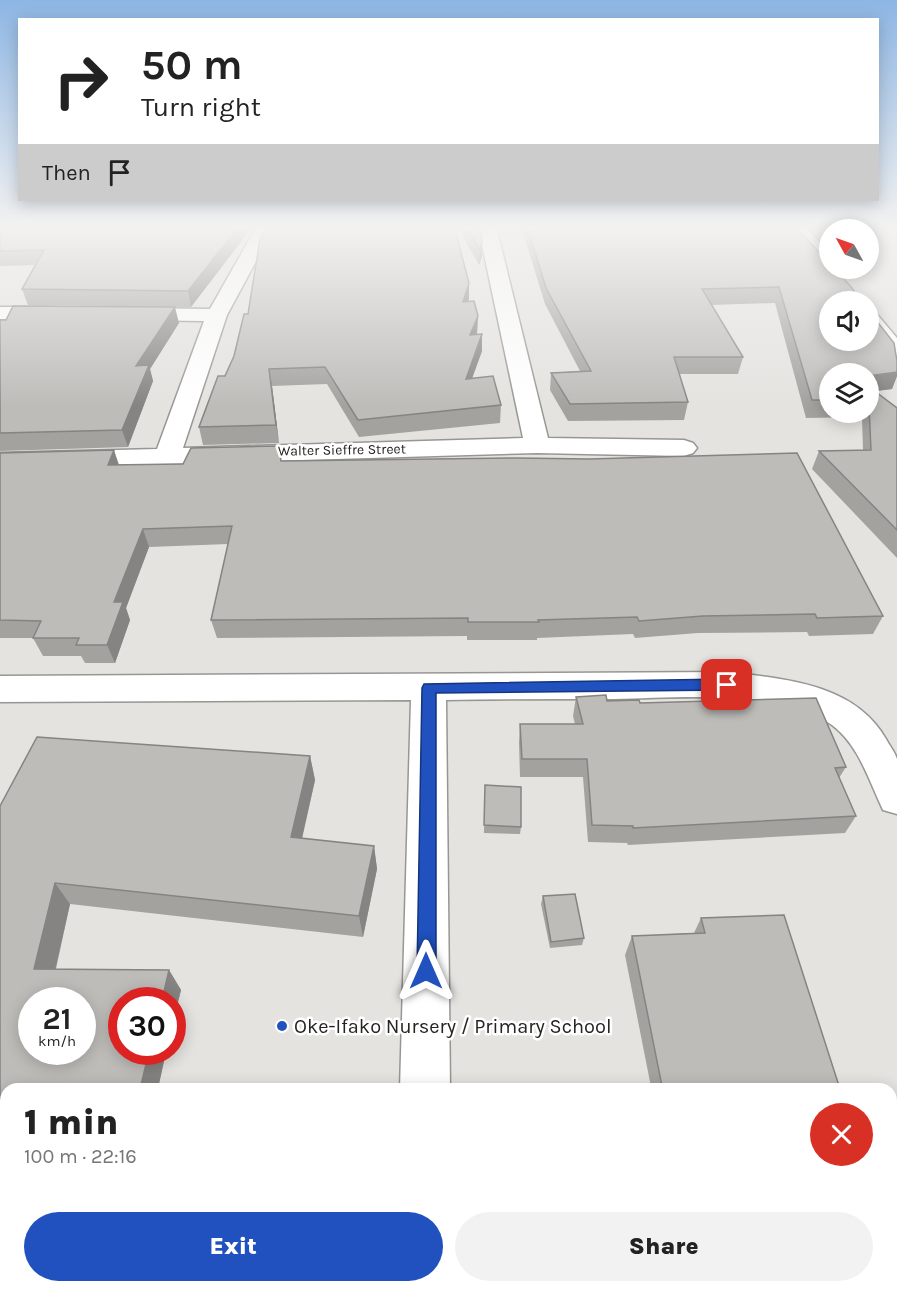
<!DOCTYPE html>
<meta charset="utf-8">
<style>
:root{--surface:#fff;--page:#f2f2f2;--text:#222;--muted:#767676;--accent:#2051be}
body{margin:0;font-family:Karla,sans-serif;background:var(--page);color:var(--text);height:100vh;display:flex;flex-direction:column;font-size:22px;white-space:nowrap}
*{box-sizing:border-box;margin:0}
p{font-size:20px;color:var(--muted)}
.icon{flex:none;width:33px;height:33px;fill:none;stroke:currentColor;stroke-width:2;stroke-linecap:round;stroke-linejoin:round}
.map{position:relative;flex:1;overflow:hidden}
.sheet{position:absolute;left:0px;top:1083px;width:897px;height:210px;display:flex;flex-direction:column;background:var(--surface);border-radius:18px 18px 0 0;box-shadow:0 3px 15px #0003}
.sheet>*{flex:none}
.top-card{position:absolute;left:18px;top:18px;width:861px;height:183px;border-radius:0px;box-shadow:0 3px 15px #0003;background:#fff;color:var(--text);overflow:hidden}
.needle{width:39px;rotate:310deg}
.buttons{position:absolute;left:819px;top:219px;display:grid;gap:12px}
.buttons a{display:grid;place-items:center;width:60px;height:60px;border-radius:50%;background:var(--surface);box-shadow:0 3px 15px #0003;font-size:30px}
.speed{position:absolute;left:18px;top:987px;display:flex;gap:12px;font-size:30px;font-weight:700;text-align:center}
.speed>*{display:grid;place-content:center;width:78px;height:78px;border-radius:50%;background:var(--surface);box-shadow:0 3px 15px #0003;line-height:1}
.speed small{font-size:15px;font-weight:400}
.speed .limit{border:9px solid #d22;background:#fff;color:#111}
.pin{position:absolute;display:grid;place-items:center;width:51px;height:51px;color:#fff;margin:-26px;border-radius:12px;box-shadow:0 3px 9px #0006}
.me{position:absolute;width:66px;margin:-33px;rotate:0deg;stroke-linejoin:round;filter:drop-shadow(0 0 4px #0008)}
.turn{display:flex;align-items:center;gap:21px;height:126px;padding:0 24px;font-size:27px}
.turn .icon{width:78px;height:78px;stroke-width:2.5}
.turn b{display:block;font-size:42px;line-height:51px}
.then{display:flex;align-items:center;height:57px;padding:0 24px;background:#0003;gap:12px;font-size:22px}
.round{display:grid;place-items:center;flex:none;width:63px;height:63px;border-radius:32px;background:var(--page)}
.overview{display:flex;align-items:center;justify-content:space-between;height:102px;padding:0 24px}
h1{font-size:36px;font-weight:800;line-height:45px}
.button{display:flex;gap:12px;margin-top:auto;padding:12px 24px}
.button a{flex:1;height:69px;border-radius:36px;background:var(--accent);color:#fff;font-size:24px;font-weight:800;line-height:69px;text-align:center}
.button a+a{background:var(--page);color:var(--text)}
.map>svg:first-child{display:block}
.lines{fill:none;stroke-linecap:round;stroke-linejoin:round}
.street-casing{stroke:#989693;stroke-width:3}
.street{fill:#fff;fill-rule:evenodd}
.wall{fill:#a3a29f;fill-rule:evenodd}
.shaded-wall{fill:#858482}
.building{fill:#bebcb9;stroke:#858482;stroke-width:1.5;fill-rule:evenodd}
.route{fill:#2051be;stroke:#15357c;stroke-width:1.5}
.poi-dot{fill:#2051be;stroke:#fff;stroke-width:2}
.labels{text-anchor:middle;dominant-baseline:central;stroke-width:5;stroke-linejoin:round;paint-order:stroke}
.far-street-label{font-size:14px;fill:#242422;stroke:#fff}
.near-poi-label{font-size:20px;fill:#242422;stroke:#fff;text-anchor:start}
</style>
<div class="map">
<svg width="897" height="1293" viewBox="0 0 897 1293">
<rect width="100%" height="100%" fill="#e5e3e0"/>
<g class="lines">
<defs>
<path id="street" d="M257,226H275L227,315L183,448L523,438L478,226H496L548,438L684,440L693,443L697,448L693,453L684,456L537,453L0,469V453L157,449L204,321L132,320L125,318L122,314L125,310L132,308L210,309Z
M786,226H805L830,254V268H838L837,270H823Z
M0,307H54L61,309L64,313L61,317L54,319H0Z
M868,310L875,312L897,338V360L889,358L868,331Z
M727,672C784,679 854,683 886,739C889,745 895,752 897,759C897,773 897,799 897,814L883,810C869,781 859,745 832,725C780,688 677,698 614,699C558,699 502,699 446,700L450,1089H400L411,700L0,702V676Z
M395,1287H451V1293H395Z"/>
</defs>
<use href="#street" class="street-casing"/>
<use href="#street" class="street"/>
</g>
<path class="wall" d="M0,226H253L191,307L28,305L22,289L35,265L0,266Z
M457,226H480L482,241V256L479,265Z
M521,226H795L897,361V376L892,389L875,391L897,408V558L812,469L819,451L863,450L862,417L806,418L775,303L711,305L743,357L738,374H679L688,402L684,420L568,421L550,390L551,373L580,371L545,304ZM830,374H868V412H830Z
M469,283L468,301L478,316L477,334H482V351L472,379L501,405L500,423L359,437L327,384L272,386L279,443L203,445L199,427L234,356L248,314Z
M0,320L179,323L150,369L153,381L128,447L0,451Z
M0,453L119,465L282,461L883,616L873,634L809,636L807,632L698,633L635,638L633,634L537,638V640H467V636L217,638L211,620L228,544L149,547L126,608L130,620L115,663H85L81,656H43L33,638H0Z
M576,697L640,703L846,767L839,778L856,816L845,833L628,845L627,843L588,842L583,777H520L519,742L520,724H575L573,716Z
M310,756L315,780L302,839L374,846L377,869L363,937L70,904L56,969L169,970L181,990L172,1026V1000L122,1052H166L110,1293L0,806Z
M485,785L521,827L520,834L484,833Z
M543,896L584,938L582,945L550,948L541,904Z
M701,918L840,1089L651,1087L625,955L632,936L694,933Z
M891,1116L897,1117V1215L891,1213Z
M680,1287H731L746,1292V1287H825L828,1288V1287H891L897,1293H679Z"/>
<path class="shaded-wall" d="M239,226H253L191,307L188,291Z
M482,241V256L479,265L480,250Z
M469,283V299L463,318V302Z
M175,307L179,323L150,369L153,381L128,447L122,430L136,366Z
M478,316L477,333L470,352V335Z
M482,334V351L465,397L466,379Z
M269,369L272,386L279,443L276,425Z
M897,372V376L892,389L868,392V376Z
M114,450L120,468L108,465Z
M143,529L149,547L126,608L130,620L115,663L107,645L114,602Z
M310,756L315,780L297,860L291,837Z
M374,846L377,869L363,937L359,916Z
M55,883L70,904L51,988L34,969Z
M169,970L181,990L172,1026V1000H162Z
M149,1052H166L158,1089H140Z
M91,1287H112L110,1293H89Z"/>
<path class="building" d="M0,226H239L188,291L22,289L44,250L0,251Z
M267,226H454L469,283L463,302L474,301L478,316L470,335L482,334L466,379L493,376L501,405L358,420L325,367L269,369L276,425L199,427L218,376H225L234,356L244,314H248L260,239Z
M466,226H480L482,241L480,250Z
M527,226H795L830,264V268H834L852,288L862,302H830V340H868V310L894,343L897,361V372L868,376V374H830V400H812L779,287L702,289L743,357H674L688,402L570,404L551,373L591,371L546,288Z
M13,306L175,307L136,366L149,365L122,430L0,433V320H6Z
M868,386L897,408V530L819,451L871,450Z
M279,446L281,461L517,458L589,459L797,453L883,616L817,618L815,614L703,616L639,621L637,617L538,620L539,622H468V618L211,620L232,526L143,529L114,602H123L107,645H76L79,638H33L41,621L0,620V453L114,450L108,465L183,464L191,448Z
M606,695L607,701L639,700L640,703L816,698L846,767L835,768L856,816L633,828V826L592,825L587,759H522L520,724H583L576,697Z
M37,737L310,756L291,837L374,846L359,916L55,883L34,969L169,970L162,1000H122V1052H149L140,1089H6V1287H91L89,1293H0V806ZM32,1000H82V1052H32Z
M485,785L521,787V827L484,825Z
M575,894L584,938L551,942L543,896Z
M784,915L840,1089H621L662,1086L632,936L705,933L701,918Z
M891,1116L897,1117V1200L891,1199Z
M891,1266L897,1267V1293H846V1287H891Z
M690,1287H731L748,1293H689Z
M759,1287H825L843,1293H759Z"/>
<linearGradient id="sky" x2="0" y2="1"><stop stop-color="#8db6e4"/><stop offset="0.56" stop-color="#f3f2f1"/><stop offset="1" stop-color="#f3f2f1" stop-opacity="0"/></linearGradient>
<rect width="897" height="407" fill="url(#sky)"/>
<path class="route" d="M727,679L734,685L727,690L436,693V971L433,977L426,980L420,977L417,971L422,688L424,684Z"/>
<circle class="poi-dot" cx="282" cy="1026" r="6"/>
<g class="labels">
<g class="far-street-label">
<text transform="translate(342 450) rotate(-1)">Walter Sieffre Street</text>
</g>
<g class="near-poi-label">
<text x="294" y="1026">Oke-Ifako Nursery / Primary School</text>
</g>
</g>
</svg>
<div class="buttons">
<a><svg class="needle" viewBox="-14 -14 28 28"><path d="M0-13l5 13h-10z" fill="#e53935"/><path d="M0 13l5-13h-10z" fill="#767676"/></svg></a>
<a><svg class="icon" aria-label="sound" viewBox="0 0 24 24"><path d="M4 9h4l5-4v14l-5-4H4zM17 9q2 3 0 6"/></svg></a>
<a><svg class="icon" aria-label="layers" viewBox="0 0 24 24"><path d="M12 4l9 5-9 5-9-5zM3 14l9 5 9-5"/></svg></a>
</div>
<div class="speed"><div>21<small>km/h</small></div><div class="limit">30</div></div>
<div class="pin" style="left:727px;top:685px;background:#d93025"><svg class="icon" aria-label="arrive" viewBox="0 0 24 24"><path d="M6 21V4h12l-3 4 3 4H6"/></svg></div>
<svg class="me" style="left:426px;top:971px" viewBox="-20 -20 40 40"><path d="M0-17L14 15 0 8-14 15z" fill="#2051be" stroke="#fff" stroke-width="4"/></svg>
<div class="top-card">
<div class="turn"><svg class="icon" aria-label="right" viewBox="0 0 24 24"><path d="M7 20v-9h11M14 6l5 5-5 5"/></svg><div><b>50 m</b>Turn right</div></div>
<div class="then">Then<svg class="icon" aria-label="arrive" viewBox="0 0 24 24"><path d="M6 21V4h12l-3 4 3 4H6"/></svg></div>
</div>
<section class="sheet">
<div class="overview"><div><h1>1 min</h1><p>100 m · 22:16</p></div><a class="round" style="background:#d93025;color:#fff"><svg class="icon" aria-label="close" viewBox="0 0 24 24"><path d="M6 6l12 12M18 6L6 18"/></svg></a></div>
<div class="button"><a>Exit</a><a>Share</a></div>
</section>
</div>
